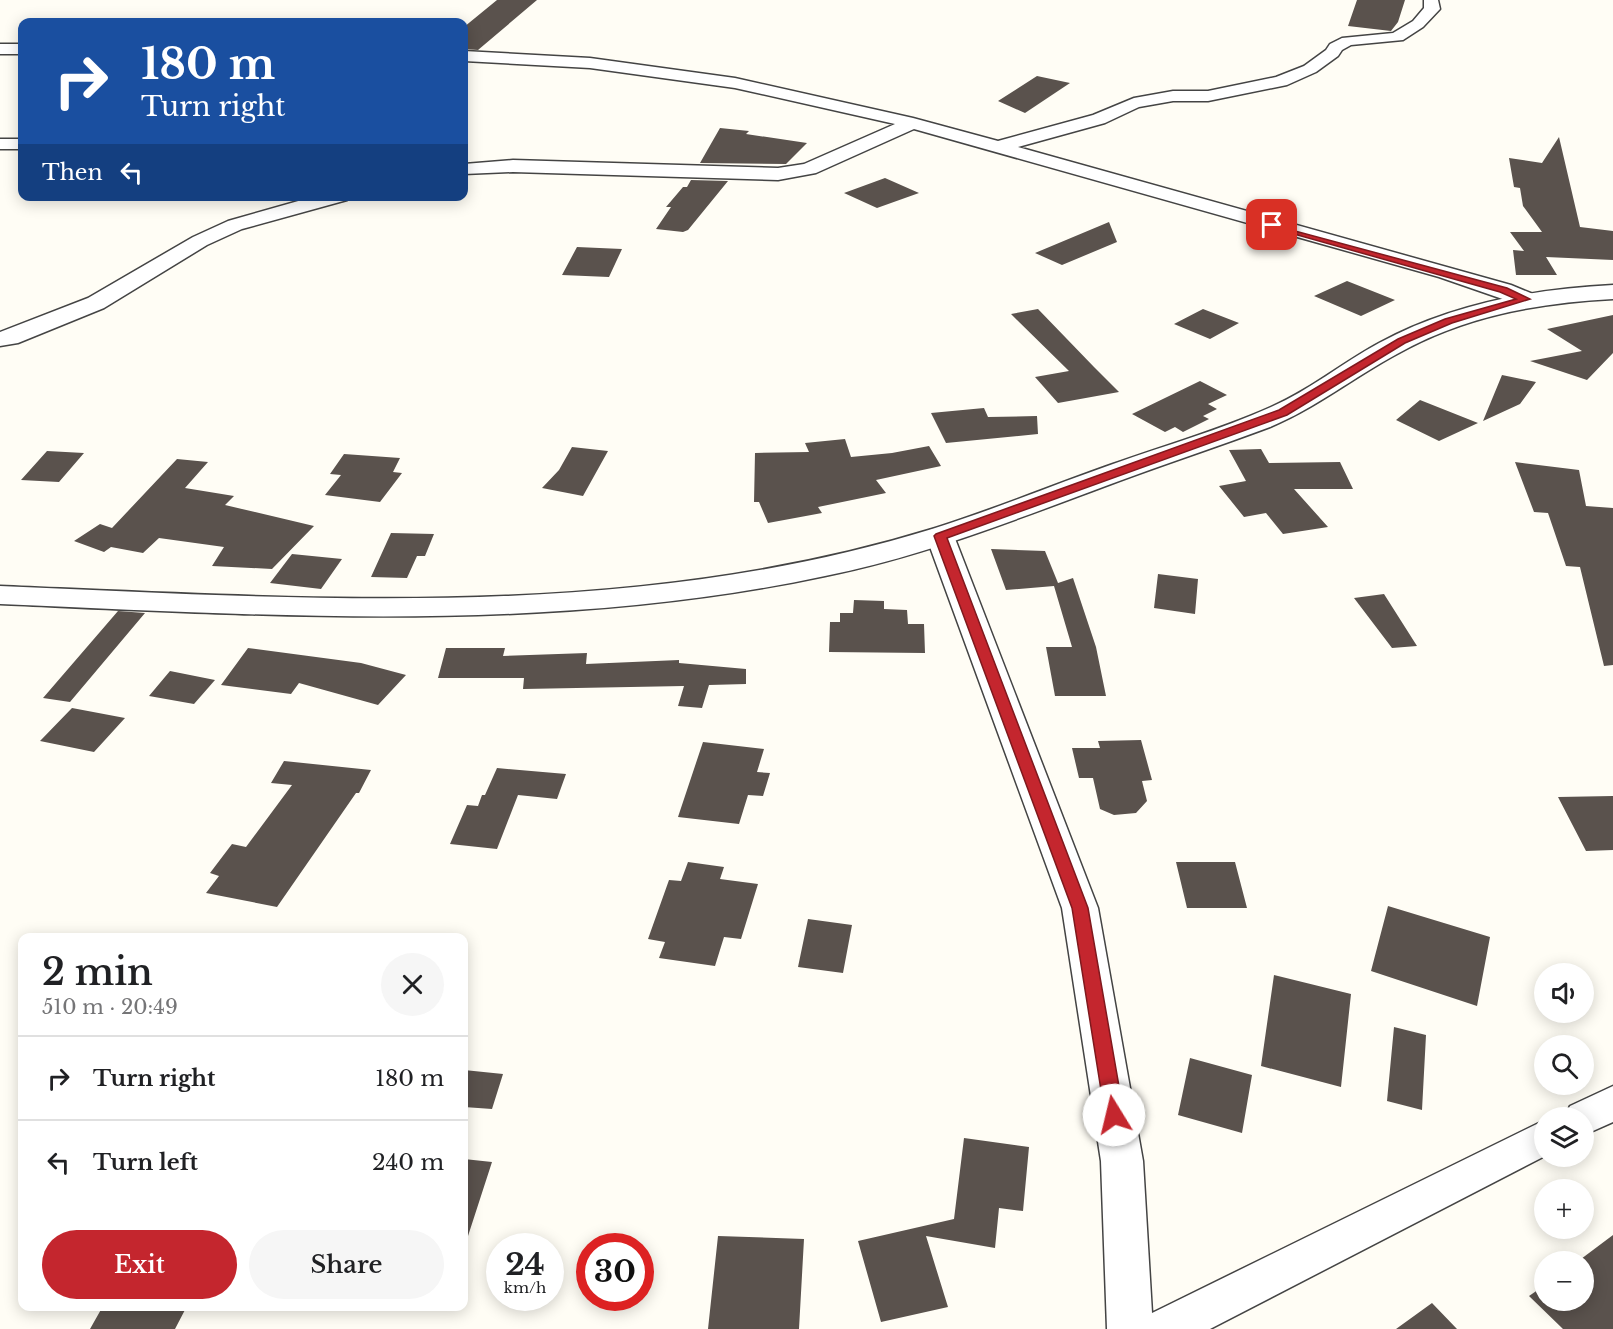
<!DOCTYPE html>
<meta charset="utf-8">
<style>
:root{--surface:#fff;--page:#f6f6f6;--text:#202124;--muted:#757577;--line:#e0e0e0;--accent:#c4262e}
body{margin:0;font-family:"Libre Baskerville",serif;background:var(--page);color:var(--text);height:100vh;display:flex;flex-direction:column;font-size:22px;white-space:nowrap}
*{box-sizing:border-box;margin:0}
p{font-size:20px;color:var(--muted)}
.icon{flex:none;width:33px;height:33px;fill:none;stroke:currentColor;stroke-width:2;stroke-linecap:round;stroke-linejoin:round}
.map{position:relative;flex:1;overflow:hidden}
.side{position:absolute;left:18px;top:933px;width:450px;height:378px;display:flex;flex-direction:column;background:var(--surface);border-radius:12px;box-shadow:0 3px 15px #0003}
.side>*{flex:none}
.guide{position:absolute;left:18px;top:18px;width:450px;height:183px;border-radius:12px;box-shadow:0 3px 15px #0003;background:#1a4fa0;color:#fff;overflow:hidden}
.buttons{position:absolute;left:1534px;top:963px;display:grid;gap:12px}
.buttons a{display:grid;place-items:center;width:60px;height:60px;border-radius:50%;background:var(--surface);box-shadow:0 3px 15px #0003;font-size:30px}
.speed{position:absolute;left:486px;top:1233px;display:flex;gap:12px;font-size:30px;font-weight:700;text-align:center}
.speed>*{display:grid;place-content:center;width:78px;height:78px;border-radius:50%;background:var(--surface);box-shadow:0 3px 15px #0003;line-height:1}
.speed small{font-size:15px;font-weight:400}
.speed .limit{border:9px solid #d22;background:#fff;color:#111}
.pin{position:absolute;display:grid;place-items:center;width:51px;height:51px;color:#fff;margin:-26px;border-radius:12px;box-shadow:0 3px 9px #0006}
.me{position:absolute;width:66px;margin:-33px;rotate:351deg;stroke-linejoin:round;filter:drop-shadow(0 0 4px #0008)}
.turn{display:flex;align-items:center;gap:21px;height:126px;padding:0 24px;font-size:27px}
.turn .icon{width:78px;height:78px;stroke-width:2.5}
.turn b{display:block;font-size:42px;line-height:51px}
.then{display:flex;align-items:center;height:57px;padding:0 24px;background:#0003;gap:12px;font-size:22px}
.round{display:grid;place-items:center;flex:none;width:63px;height:63px;border-radius:32px;background:var(--page)}
.headline{display:flex;align-items:center;justify-content:space-between;height:102px;padding:0 24px}
h1{font-size:36px;font-weight:600;line-height:45px}
.cta{display:flex;gap:12px;margin-top:auto;padding:12px 24px}
.cta a{flex:1;height:69px;border-radius:36px;background:var(--accent);color:#fff;font-size:24px;font-weight:600;line-height:69px;text-align:center}
.cta a+a{background:var(--page);color:var(--text)}
ul{padding:0;list-style:none}
li{display:flex;align-items:center;gap:18px;height:84px;padding:0 24px;border-top:2px solid var(--line)}
li div{flex:1}
li b{display:block;font-size:22px}
li em{font-style:normal}
.map>svg:first-child{display:block}
.building{fill:#5a524d}
.lines{fill:none;stroke-linecap:round;stroke-linejoin:round}
.minor-casing{stroke:#444;stroke-width:3}
.tertiary-casing{stroke:#444;stroke-width:3}
.minor{fill:#fff;fill-rule:evenodd}
.tertiary{fill:#fff;fill-rule:evenodd}
.route{fill:#c4262e;stroke:#7f191e;stroke-width:1.5}
</style>
<div class="map">
<svg width="1613" height="1329" viewBox="0 0 1613 1329">
<rect width="100%" height="100%" fill="#fffdf5"/>
<path class="building" d="M497,0H537L478,50L464,49V27Z
M1357,0H1405L1398,22L1391,31L1348,26Z
M1037,76L1070,83L1025,113L998,101Z
M720,128L749,131L746,134L807,143L786,164L700,163Z
M1559,137L1580,227L1613,231V260L1546,257L1557,275H1516L1513,250L1524,251L1510,232H1542L1523,206L1520,188L1514,187L1509,158L1542,163Z
M885,178L919,193L877,208L844,193Z
M691,180L728,181L688,230L683,232L656,229L671,207H666L683,187H687Z
M1109,222L1117,242L1062,265L1035,253Z
M577,247L622,249L609,277L562,275Z
M1347,281L1395,300L1361,316L1314,296Z
M1038,309L1094,367L1119,392L1058,403L1035,377L1069,371L1011,314Z
M1203,309L1239,323L1210,339L1174,324Z
M1613,315V353L1587,380L1530,361L1582,351L1547,329Z
M1502,375L1536,382L1520,404L1483,421Z
M1200,381L1227,395L1208,404L1217,409L1203,416L1209,419L1183,432L1175,427L1165,432L1132,414Z
M1420,400L1478,423L1439,441L1396,420Z
M984,408L988,417L1037,416L1038,434L946,443L931,413Z
M845,439L851,457L892,453L929,446L941,466L876,480L886,493L818,507L822,513L768,523L759,502H754L755,453L809,452L805,443Z
M572,447L608,451L583,496L542,488L559,470Z
M1261,449L1269,463L1340,462L1353,489H1294L1328,527L1283,534L1266,513L1244,517L1219,486L1246,481L1229,450Z
M47,451L84,453L59,482L21,480Z
M344,454L400,458L393,472L402,473L380,502L325,495L341,475L330,474Z
M177,459L208,462L185,488L234,496L225,505L314,526L272,569L212,566L224,547L159,538L143,553L111,547L104,552L74,541L100,524L112,528Z
M1515,462L1579,470L1586,506L1613,508V665L1604,666L1580,567L1566,566L1548,513L1534,512Z
M391,533L434,534L425,556H417L407,578L371,577Z
M991,549L1045,551L1058,583L1073,578L1096,647L1106,696H1055L1046,647H1072L1054,586L1006,590Z
M292,554L342,559L321,589L270,583Z
M1158,574L1198,579L1195,614L1154,608Z
M1384,594L1417,646L1392,648L1354,598Z
M854,600L884,601V609L907,610L908,624H924L925,653L829,652L830,622H840V613H853Z
M118,611L145,613L70,702L43,698Z
M248,648L361,663L406,675L378,705L299,683L291,694L221,685Z
M446,648H505L503,656L587,653L586,664L679,660V663L746,669V684L709,685L702,708L678,706L684,686L523,689L524,678H438Z
M170,671L215,680L194,704L149,696Z
M72,708L125,718L94,752L40,741Z
M1141,740L1152,780L1142,781L1147,801L1136,813L1114,815L1100,809L1093,778H1079L1072,748H1100L1098,741Z
M703,742L764,749L757,772L770,773L763,796L748,795L739,824L678,817Z
M284,761L371,770L359,793H356L277,907L206,893L219,876L210,873L232,844L246,847L292,785L271,783Z
M497,768L566,774L557,799L518,795L497,849L450,844L467,805L478,806L482,795H485Z
M1613,796V850L1586,851L1558,797Z
M688,862L724,867L720,879L758,884L741,939L724,937L715,966L659,958L665,942L648,939L669,880L681,881Z
M1176,862H1235L1247,908H1187Z
M1388,906L1490,937L1477,1006L1371,971Z
M808,919L852,925L843,973L798,967Z
M1274,975L1351,994L1341,1087L1261,1066Z
M1394,1027L1426,1035L1422,1110L1387,1101Z
M1190,1058L1252,1075L1242,1133L1178,1115Z
M464,1070L503,1074L492,1109L464,1107Z
M964,1138L1029,1147L1023,1211L999,1208L995,1248L926,1236L948,1307L881,1322L858,1241L954,1219Z
M464,1159L492,1162L468,1236H464Z
M1613,1235V1329H1563L1529,1296L1545,1285V1300H1584V1262H1577Z
M718,1236L804,1239L799,1329H708Z
M1432,1303L1457,1329H1396Z
M103,1306H187L175,1329H90Z"/>
<g class="lines">
<defs>
<path id="minor" d="M1424,0H1438L1440,9L1423,27L1403,40L1351,45L1342,50L1338,56L1316,72L1287,85L1208,101H1173L1139,107L1105,123L1018,147L1511,285L1533,294L1536,299L1533,304L1525,306L1517,304L1439,277L914,129L816,173L778,180L513,172L464,174V164L513,160L778,168L804,164L895,124L735,88L590,68L464,61V51L590,58L735,78L913,118L998,141L1093,115L1134,98L1173,91H1208L1276,77L1304,66L1326,50L1330,44L1342,38L1393,33L1413,21L1424,8Z
M0,44H22V54H0Z
M0,139H22V149H0Z
M316,196H349L347,200L242,229L207,245L104,308L18,343L0,346V332L88,298L193,237L228,221Z
M940,528L950,530L954,536L1098,908L1143,1161L1152,1313L1545,1120V1156L1210,1329H1107L1101,1161L1062,908L926,536L930,530Z
M1613,1086V1122L1584,1135V1118H1564L1570,1106Z"/>
<path id="tertiary" d="M1613,285V299C1537,303 1464,316 1397,354C1354,377 1316,408 1270,427C1217,447 1164,464 1111,484C1017,519 924,556 825,576C554,634 276,616 0,604V586C311,599 631,622 932,529C993,510 1053,485 1113,464C1166,445 1220,430 1271,407C1310,390 1342,363 1379,343C1451,304 1532,289 1613,285Z"/>
</defs>
<use href="#minor" class="minor-casing"/>
<use href="#tertiary" class="tertiary-casing"/>
<use href="#minor" class="minor"/>
<use href="#tertiary" class="tertiary"/>
</g>
<path class="route" d="M1269,224L1507,288L1530,299L1452,323L1405,343L1287,415L947,538L1088,908L1124,1115L1121,1120L1114,1123L1108,1120L1105,1115L1072,908L934,536L936,534L1279,410L1398,339L1445,319L1516,299L1500,292L1269,227Z"/>
</svg>
<div class="buttons">
<a><svg class="icon" aria-label="sound" viewBox="0 0 24 24"><path d="M4 9h4l5-4v14l-5-4H4zM17 9q2 3 0 6"/></svg></a>
<a><svg class="icon" aria-label="search" viewBox="0 0 24 24"><circle cx="10" cy="10" r="6"/><path d="M15 15l6 6"/></svg></a>
<a><svg class="icon" aria-label="layers" viewBox="0 0 24 24"><path d="M12 4l9 5-9 5-9-5zM3 14l9 5 9-5"/></svg></a>
<a>+</a>
<a>−</a>
</div>
<div class="speed"><div>24<small>km/h</small></div><div class="limit">30</div></div>
<div class="pin" style="left:1272px;top:225px;background:#d93025"><svg class="icon" aria-label="arrive" viewBox="0 0 24 24"><path d="M6 21V4h12l-3 4 3 4H6"/></svg></div>
<svg class="me" style="left:1114px;top:1115px" viewBox="-20 -20 40 40"><circle r="19" fill="#fff"/><path d="M0-13L10 11 0 6-10 11z" fill="#c4262e"/></svg>
<div class="guide">
<div class="turn"><svg class="icon" aria-label="right" viewBox="0 0 24 24"><path d="M7 20v-9h11M14 6l5 5-5 5"/></svg><div><b>180 m</b>Turn right</div></div>
<div class="then">Then<svg class="icon" aria-label="left" viewBox="0 0 24 24"><path d="M17 20v-9H6M10 6l-5 5 5 5"/></svg></div>
</div>
<section class="side">
<div class="headline"><div><h1>2 min</h1><p>510 m · 20:49</p></div><a class="round"><svg class="icon" aria-label="close" viewBox="0 0 24 24"><path d="M6 6l12 12M18 6L6 18"/></svg></a></div>
<ul>
<li><svg class="icon" aria-label="right" viewBox="0 0 24 24"><path d="M7 20v-9h11M14 6l5 5-5 5"/></svg><div><b>Turn right</b></div><em>180 m</em></li>
<li><svg class="icon" aria-label="left" viewBox="0 0 24 24"><path d="M17 20v-9H6M10 6l-5 5 5 5"/></svg><div><b>Turn left</b></div><em>240 m</em></li>
</ul>
<div class="cta"><a>Exit</a><a>Share</a></div>
</section>
</div>
